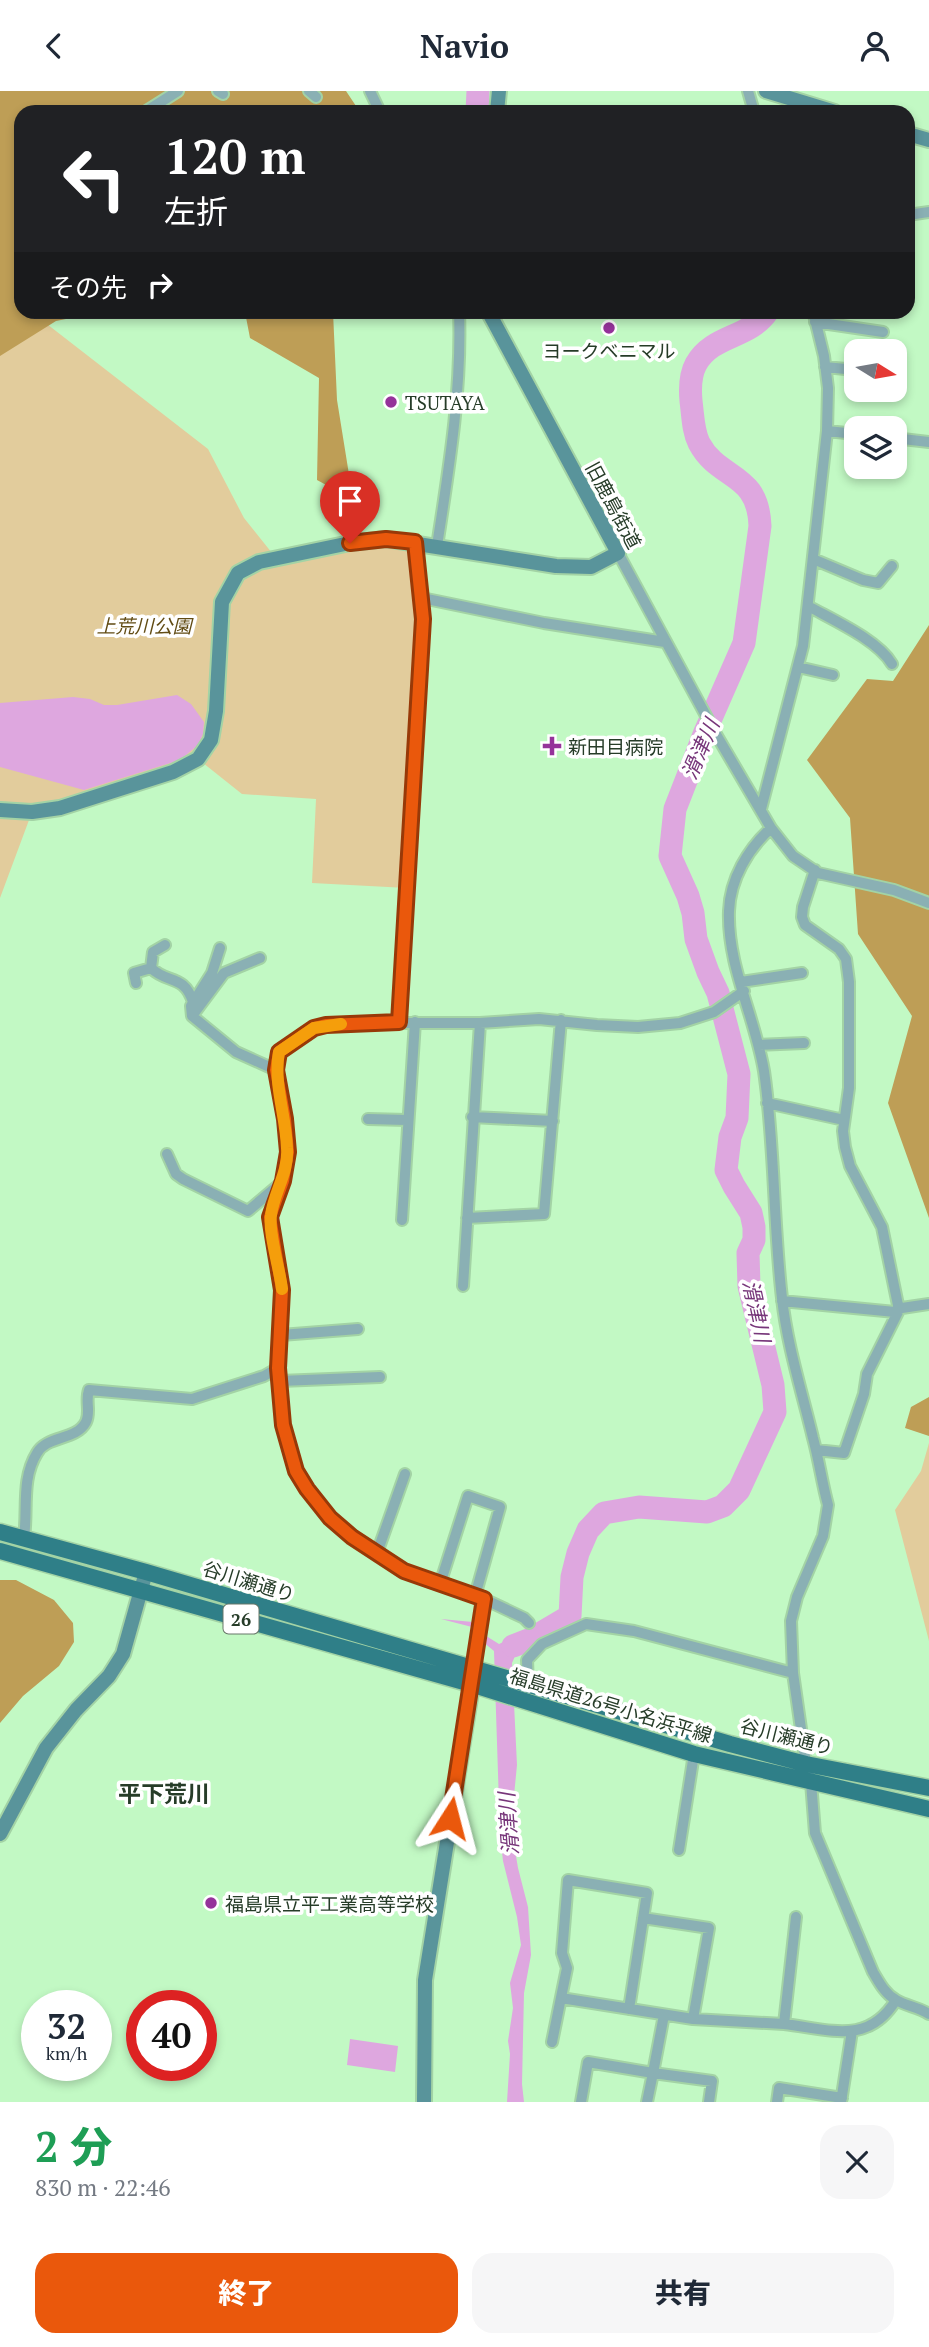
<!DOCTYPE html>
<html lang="ja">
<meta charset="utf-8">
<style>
:root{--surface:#fff;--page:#f6f6f7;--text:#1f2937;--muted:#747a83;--accent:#ea580c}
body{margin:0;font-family:"PT Serif","Noto Sans JP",serif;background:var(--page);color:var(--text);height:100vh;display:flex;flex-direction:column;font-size:26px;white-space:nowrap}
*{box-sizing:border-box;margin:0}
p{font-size:23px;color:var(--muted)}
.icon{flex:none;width:38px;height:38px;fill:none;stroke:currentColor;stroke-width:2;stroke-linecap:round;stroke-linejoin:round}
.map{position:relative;height:2011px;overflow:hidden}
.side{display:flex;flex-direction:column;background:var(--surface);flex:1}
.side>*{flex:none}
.top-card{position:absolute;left:14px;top:14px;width:901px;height:214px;border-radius:21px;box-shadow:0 4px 10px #0003;background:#202124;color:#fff;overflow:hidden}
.needle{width:46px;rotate:101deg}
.buttons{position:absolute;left:844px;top:248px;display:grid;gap:14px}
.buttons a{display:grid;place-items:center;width:63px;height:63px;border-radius:14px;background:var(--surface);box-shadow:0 4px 10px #0003;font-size:35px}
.speed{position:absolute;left:21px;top:1899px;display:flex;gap:14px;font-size:35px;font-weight:700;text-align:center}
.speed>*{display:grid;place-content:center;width:91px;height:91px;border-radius:50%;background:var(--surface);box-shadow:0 4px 10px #0003;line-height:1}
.speed small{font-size:18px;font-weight:400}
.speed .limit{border:10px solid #d22;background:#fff;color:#111}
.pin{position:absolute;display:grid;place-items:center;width:60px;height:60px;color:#fff;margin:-72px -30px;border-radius:50% 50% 50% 0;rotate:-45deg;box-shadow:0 0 7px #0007}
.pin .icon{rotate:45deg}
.me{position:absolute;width:77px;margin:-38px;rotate:9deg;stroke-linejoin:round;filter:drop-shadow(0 0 5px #0008)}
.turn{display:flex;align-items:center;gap:24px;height:147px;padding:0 35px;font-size:32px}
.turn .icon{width:91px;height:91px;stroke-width:2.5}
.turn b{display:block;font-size:49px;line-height:60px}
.then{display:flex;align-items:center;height:66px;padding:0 35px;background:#0003;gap:14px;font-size:26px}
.round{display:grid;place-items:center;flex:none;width:74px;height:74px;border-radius:21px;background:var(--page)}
.headline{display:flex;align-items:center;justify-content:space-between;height:119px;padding:0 35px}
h1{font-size:42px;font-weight:800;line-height:52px;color:#1e9e55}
.primary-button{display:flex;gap:14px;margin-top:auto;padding:14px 35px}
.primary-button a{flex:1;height:80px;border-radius:21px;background:var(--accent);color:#fff;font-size:28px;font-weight:800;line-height:80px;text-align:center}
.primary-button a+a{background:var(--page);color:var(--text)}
header{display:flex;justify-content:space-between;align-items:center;height:91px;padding:0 35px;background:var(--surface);font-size:32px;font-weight:800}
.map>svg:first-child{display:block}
.green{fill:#e2cc9c}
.forest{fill:#be9e56}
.water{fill:#dea7df}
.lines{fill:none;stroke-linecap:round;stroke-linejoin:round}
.river{stroke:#dea7df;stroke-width:23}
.street-casing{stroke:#a3d3a5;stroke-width:14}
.secondary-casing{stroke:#a3d3a5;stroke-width:18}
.primary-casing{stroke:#a3d3a5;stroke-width:19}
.street{stroke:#8ab0b4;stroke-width:10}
.secondary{stroke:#59949b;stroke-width:14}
.primary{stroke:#2f7f88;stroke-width:16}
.route-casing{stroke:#983908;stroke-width:18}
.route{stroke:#ea580c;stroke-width:12}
.slow{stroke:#f59e0b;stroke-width:12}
.poi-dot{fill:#95339a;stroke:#fff;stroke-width:2.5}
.labels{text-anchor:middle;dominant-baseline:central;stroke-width:7;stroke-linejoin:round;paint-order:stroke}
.shield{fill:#fff;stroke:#677668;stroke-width:2}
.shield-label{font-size:18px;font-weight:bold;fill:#263c28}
.poi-label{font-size:19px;fill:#263c28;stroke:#fff;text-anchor:start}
.street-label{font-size:19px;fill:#263c28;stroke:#fff}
.park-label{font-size:19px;font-style:italic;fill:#624c14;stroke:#fff}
.water-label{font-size:21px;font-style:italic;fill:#77367a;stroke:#fff}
.quarter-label{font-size:23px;font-weight:bold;fill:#263c28;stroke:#fff}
</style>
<header><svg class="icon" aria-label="back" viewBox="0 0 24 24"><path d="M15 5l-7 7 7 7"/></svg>Navio<svg class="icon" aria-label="person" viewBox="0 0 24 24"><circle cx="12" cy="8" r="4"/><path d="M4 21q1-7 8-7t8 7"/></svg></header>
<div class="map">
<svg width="929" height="2011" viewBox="0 0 929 2011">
<rect width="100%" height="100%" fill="#c2f9c4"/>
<path class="green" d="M34,223L208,358L244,427L276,467L415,451L422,507L407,797L312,792L316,708L242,703L198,668L32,721L0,807V231Z
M929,1352V1550L895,1419L921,1380Z"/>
<path class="forest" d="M0,0H346L360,21H21V220L101,221L56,230L0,265Z
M245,221H333L337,309L351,396L339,401L317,389L319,287L250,247Z
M929,534V1127L888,1012L912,925L858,843L850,727L807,669L867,588L893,590Z
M929,1306V1345L905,1337L911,1316Z
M0,1489H16L54,1509L73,1532L74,1551L59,1575L23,1605L0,1632Z"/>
<path class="water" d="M177,604L191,613L204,631L203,643L198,654L180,669L84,699L0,676V612L73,606L90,608L104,614H117Z
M441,1528L473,1531L483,1543L499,1553L536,1536L543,1547L516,1563L512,1572L517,1674L511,1735L518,1777L528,1816L531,1864L524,1902L522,1993L524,2011H507L510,1963L508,1950L513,1917L510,1892L521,1854L517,1826L503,1770L500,1743L494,1560L483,1551L472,1536Z
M350,1948L398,1955L395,1981L347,1974Z"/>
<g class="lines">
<path class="river" d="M477,21L478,0
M513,1555L531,1548L570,1525L572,1486L578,1462L588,1439L604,1422L639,1416L707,1421L723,1415L739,1399L775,1321L773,1294L749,1195L748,1162L754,1149V1136L751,1122L734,1095L726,1079L730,1046L737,1027L739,983L718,902L708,881L696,848L693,822L688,805L670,765L675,718L705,641L744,552L760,435C758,380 719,390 699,352C693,340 693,325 691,310C690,299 690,284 696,273C713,243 749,248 768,220"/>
<defs>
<path id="street" d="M218,0L223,3
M309,0L316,6
M370,0L380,21
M748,0L754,21
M145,21L178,0
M908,124L929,121
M815,231L883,241
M825,276L856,279
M894,284H897
M827,340L856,343
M894,347L929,351
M437,455C449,377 462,299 459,220
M618,462L717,645L771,737L793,765L818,782L894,799L929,812
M813,468L863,489L878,492L892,475
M422,507L544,532L665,551
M808,515C833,529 878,549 892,573
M798,576L833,584
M761,718L803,555L827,340L828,297L824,265L813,220
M771,737C748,758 730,788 729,820C727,874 755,926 764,980C775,1055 773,1131 782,1207C787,1254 802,1301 813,1347C819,1369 822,1392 828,1414L823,1445L797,1506L791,1530L793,1582L806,1673L811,1691L815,1742L873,1881C879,1891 885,1903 896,1909C906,1915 918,1916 929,1923
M815,779L803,816L802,826L805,834L839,858L846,868L849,891V997L843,1040L845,1056L850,1075L882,1136L899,1219L867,1283L864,1303L844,1362L816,1359
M165,854L153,861L151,877C167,893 184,883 193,911
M220,857L212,882L191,915L192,925L236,961L276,979
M741,891L802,882
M136,892L134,882L151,877
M192,925L224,882L260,867
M399,931L423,528L415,451
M759,954L804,952
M767,1012L844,1029
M472,1026L553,1030
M368,1028L407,1029
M167,1063L176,1083L183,1088L248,1120L281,1092
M467,1127L544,1123L561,929
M402,1129L415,931
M463,1195L480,932
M782,1210L895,1221L902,1217L929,1213
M358,1238L281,1244C278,1287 278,1342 297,1382C317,1424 364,1457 403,1479C425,1492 459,1499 484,1508L474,1579
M281,1244L282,1199L270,1126L283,1090L288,1061L285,1028L276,979L279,961L314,937L354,932H480L539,928L597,934L638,936L680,932L714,921L744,900
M280,1290L380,1286
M24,1447C28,1418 21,1388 37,1362C47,1344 76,1350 86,1331C91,1321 85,1310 89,1299L192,1308L264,1285L278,1277
M377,1462L405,1383
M440,1493L468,1405L500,1416L475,1505
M484,1508L524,1527L529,1532
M528,1594L527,1569L542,1553L586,1533L634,1540L793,1582
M679,1759L694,1663
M796,1826L784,1933C829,1938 868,1955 896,1909
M643,1827L709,1837L693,1928
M561,1907L693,1928L784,1933
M552,1951L567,1877L562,1862L568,1789L647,1802L629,1918
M581,2011L588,1971L653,1982L664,1924
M647,2011L653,1982L712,1990L709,2011
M777,2011L779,1997L842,2007
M841,2011L852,1940"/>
<path id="secondary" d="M766,0L835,21
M497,21L499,0
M908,43L929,49
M0,719L32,721L60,717L173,681L198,668L211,649L216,620L222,511L238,482L259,471L350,452L386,448L556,475L591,476L618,462L488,220
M0,1743L46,1657L76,1619L109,1585L123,1563L146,1481
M424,2011L425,1889L474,1582"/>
<path id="primary" d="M0,1441L146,1481L730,1653L806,1673L929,1697
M0,1460L471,1593L694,1663L929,1718"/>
</defs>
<use href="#street" class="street-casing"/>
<use href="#secondary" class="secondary-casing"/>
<use href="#primary" class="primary-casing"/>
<use href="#street" class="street"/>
<use href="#secondary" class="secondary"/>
<use href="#primary" class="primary"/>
</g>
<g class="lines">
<defs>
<path id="route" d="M350,452L386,448L415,451L423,528L399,931L326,934L314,937L279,961L276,979L285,1028L288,1061L283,1090L270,1126L282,1199L278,1277L283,1334L296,1380L307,1398L330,1427L352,1446L404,1480L484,1508L450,1727"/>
</defs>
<use href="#route" class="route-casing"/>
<use href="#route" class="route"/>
<path class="slow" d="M282,1198C280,1179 268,1141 271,1124C274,1101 289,1081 287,1057C286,1025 273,992 279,961L314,937L341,933"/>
</g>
<g class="poi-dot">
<circle cx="609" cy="237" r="7"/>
<circle cx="391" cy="311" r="7"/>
<path d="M548.5 644.5h7v7h7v7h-7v7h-7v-7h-7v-7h7z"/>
<circle cx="211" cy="1812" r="7"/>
</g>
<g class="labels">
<rect class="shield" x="223.5" y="1513.5" width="35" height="29" rx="5"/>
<g class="shield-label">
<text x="241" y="1528">26</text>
</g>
<g class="poi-label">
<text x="609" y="259" text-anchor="middle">ヨークベニマル</text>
<text x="405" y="311">TSUTAYA</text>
<text x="568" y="655">新田目病院</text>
<text x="225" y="1812">福島県立平工業高等学校</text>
</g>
<g class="street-label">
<text transform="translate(614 414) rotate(62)">旧鹿島街道</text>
<text transform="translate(249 1490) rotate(17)">谷川瀬通り</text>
<text transform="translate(611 1614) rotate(17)">福島県道26号小名浜平線</text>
<text transform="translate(787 1645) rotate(14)">谷川瀬通り</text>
</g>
<g class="park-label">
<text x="144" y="534">上荒川公園</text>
</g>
<g class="water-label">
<text transform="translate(700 658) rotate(-67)">滑津川</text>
<text transform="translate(757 1220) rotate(78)">滑津川</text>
<text transform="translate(508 1733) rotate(-94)">滑津川</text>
</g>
<g class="quarter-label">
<text x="164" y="1702">平下荒川</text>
</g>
</g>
</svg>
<div class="buttons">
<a><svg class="needle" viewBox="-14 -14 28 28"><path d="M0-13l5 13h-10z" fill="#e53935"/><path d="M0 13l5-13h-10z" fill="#747a83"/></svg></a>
<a><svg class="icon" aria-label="layers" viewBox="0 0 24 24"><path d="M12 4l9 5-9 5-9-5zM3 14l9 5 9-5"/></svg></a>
</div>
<div class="speed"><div>32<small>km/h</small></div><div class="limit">40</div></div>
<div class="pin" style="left:350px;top:452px;background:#d93025"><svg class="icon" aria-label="arrive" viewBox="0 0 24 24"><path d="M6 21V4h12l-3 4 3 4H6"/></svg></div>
<svg class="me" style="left:450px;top:1727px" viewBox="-20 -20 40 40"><path d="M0-17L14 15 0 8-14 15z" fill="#ea580c" stroke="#fff" stroke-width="4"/></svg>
<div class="top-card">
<div class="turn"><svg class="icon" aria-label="left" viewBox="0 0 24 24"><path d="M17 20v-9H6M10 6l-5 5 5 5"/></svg><div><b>120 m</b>左折</div></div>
<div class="then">その先<svg class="icon" aria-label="right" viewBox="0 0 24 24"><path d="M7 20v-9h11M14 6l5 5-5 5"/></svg></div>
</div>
</div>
<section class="side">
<div class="headline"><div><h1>2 分</h1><p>830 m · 22:46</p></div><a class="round"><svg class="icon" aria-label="close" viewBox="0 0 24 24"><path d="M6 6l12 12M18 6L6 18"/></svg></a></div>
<div class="primary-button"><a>終了</a><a>共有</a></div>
</section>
